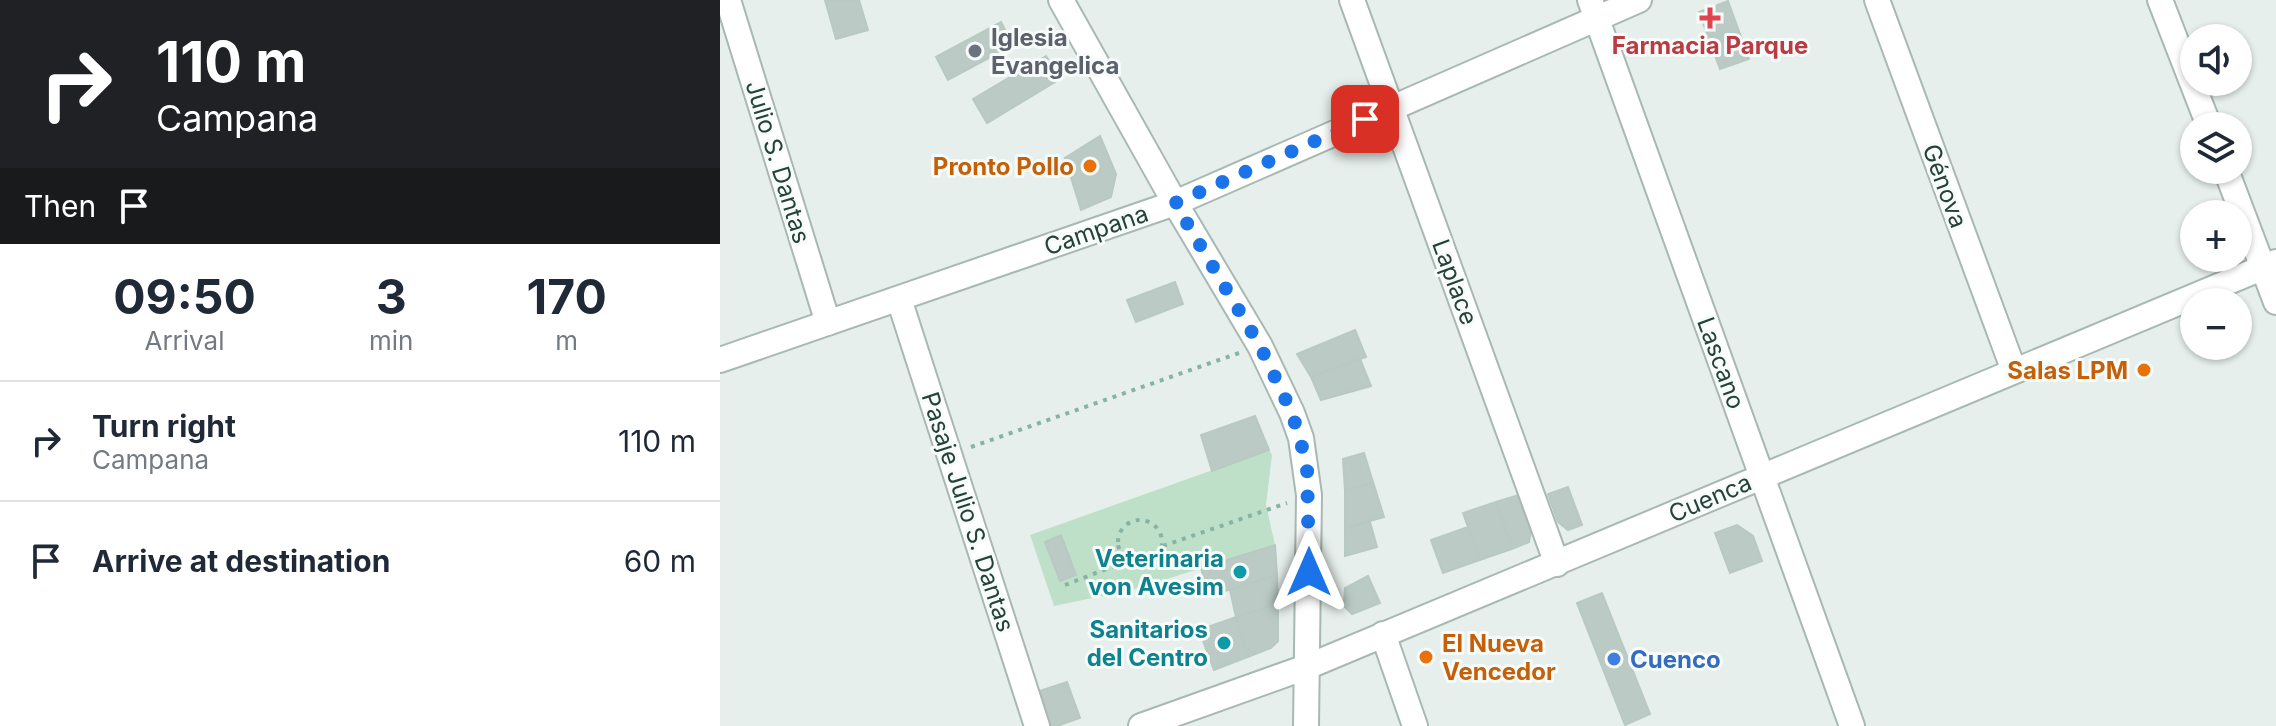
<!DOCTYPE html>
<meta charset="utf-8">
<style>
:root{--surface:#fff;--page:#f6f6f7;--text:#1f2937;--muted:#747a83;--line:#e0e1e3}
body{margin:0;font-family:Inter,sans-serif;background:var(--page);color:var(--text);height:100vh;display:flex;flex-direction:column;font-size:30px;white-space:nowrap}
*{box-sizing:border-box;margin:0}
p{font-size:26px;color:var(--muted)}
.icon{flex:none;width:44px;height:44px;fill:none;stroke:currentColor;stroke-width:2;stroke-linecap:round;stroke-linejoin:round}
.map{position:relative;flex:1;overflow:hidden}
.drawer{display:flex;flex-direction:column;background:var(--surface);width:720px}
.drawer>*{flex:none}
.top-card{background:#202124;color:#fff;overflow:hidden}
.buttons{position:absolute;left:1460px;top:24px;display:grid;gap:16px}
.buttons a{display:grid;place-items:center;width:72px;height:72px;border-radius:50%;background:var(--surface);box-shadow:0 2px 6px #0004;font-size:40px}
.pin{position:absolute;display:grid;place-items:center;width:68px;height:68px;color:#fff;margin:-34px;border-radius:16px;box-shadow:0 4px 12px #0006}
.me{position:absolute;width:88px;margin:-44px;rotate:0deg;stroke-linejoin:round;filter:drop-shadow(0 0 6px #0008)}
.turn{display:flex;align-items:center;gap:28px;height:168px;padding:0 24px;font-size:36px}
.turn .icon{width:104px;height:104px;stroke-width:2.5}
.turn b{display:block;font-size:56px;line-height:68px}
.then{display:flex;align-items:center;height:76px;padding:0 24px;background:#0003;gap:16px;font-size:30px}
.eta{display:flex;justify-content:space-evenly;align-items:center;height:136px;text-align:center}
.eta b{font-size:48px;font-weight:700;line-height:56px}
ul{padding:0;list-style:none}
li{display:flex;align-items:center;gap:24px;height:120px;padding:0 24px;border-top:2px solid var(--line)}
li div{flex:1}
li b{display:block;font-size:30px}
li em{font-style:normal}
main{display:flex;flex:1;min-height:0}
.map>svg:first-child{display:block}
.green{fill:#bfe0c8}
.building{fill:#bbcac4;stroke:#b8c9c2;stroke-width:2}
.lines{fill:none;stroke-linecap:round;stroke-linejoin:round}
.minor-casing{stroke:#a8b8b2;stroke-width:28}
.path{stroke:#86b3a5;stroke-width:4;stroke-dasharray:4 6;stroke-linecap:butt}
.minor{stroke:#fff;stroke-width:24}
.route{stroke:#1a73e8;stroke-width:14;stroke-dasharray:0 25.2}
.health-dot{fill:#e0444e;stroke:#f7fbf9;stroke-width:3}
.worship-dot{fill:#6b7280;stroke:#f7fbf9;stroke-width:3}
.food-dot{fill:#e8710a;stroke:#f7fbf9;stroke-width:3}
.culture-dot{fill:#0f9aa8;stroke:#f7fbf9;stroke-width:3}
.shop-dot{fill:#3f7fe0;stroke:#f7fbf9;stroke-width:3}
.labels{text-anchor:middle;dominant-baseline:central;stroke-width:6;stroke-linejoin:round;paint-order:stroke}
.worship-label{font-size:24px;font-weight:bold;fill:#5b616d;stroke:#f7fbf9;text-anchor:start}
.health-label{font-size:24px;font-weight:bold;fill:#be3a42;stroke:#f7fbf9}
.street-label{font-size:24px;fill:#24423a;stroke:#f7fbf9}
.food-label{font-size:24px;font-weight:bold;fill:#c56008;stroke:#f7fbf9;text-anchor:end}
.culture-label{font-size:24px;font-weight:bold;fill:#0d838f;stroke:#f7fbf9;text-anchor:end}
.shop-label{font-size:24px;font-weight:bold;fill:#366cbe;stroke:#f7fbf9;text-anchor:start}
</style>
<main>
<section class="drawer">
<div class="top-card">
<div class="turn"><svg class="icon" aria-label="right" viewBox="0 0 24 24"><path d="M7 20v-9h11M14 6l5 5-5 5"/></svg><div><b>110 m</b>Campana</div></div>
<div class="then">Then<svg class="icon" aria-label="arrive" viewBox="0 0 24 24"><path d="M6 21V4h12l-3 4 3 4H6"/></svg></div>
</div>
<div class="eta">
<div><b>09:50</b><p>Arrival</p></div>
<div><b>3</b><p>min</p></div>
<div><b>170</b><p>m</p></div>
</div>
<ul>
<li><svg class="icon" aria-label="right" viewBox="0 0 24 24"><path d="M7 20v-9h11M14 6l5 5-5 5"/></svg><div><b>Turn right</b><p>Campana</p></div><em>110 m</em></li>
<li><svg class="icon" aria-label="arrive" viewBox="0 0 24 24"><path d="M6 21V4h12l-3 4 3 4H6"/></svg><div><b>Arrive at destination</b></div><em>60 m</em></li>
</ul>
</section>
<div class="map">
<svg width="1556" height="726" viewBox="0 0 1556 726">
<rect width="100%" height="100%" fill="#e6efeb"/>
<path class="green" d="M549,450L552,455L546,505L555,545L415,589L334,606L310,535Z"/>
<path class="building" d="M105,0H139L148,30L116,39Z
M1008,1L1029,59L1000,69L979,12Z
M281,22L293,45L228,80L216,57Z
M326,56L340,79L267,123L253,99Z
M380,136L396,174L391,197L361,210L345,158Z
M455,282L463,304L416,322L407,300Z
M635,330L646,357L591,377L577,354Z
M640,359L651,386L601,400L591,377Z
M535,416L549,450L492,471L481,435Z
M644,453L653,482L625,491L623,459Z
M653,482L664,517L625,528V491Z
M848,487L862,525L848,530L838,522L828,494Z
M799,495L811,530L809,542L792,549L776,502Z
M776,502L792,549L760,560L743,513Z
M650,522L657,547L625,556V528Z
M1017,525L1033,536L1042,561L1010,573L995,533Z
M748,527L760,560L723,573L711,540Z
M341,535L356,575L340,581L325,542Z
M555,545L557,575L489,596L481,568Z
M557,575L558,604L516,617L510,590Z
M648,576L660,603L632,614L624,606L625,588Z
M882,593L930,714L905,725L857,603Z
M558,604V641L551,648L528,657L516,617Z
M516,617L528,657L494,670L479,630Z
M347,682L360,718L337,726H329L317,692Z"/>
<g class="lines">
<defs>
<path id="minor" d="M8,0L108,323
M341,0L455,203L540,346L572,413L581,438L589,495L586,726
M632,0L837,564
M870,0L1132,726
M1157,0L1294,371
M1440,0L1489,126
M1506,170L1556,302
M179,299L317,726
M0,360L455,203L919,0
M663,634L695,726
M421,726L589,666L1556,262"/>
</defs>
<use href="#minor" class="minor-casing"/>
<path class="path" d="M251,447L519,353
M398 542a22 22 0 1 1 44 0a22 22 0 1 1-44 0Z
M443,546L567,503
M345,585L407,561"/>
<use href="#minor" class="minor"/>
</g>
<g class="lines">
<path class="route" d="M589,572L587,464L572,413L540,346L455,203L645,119"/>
</g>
<path class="health-dot" d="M986 6h8v8h8v8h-8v8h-8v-8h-8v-8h8z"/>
<circle class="worship-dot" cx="255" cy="51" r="8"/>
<g class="food-dot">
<circle cx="370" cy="166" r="8"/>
<circle cx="1424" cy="370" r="8"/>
<circle cx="706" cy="657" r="8"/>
</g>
<g class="culture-dot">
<circle cx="520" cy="572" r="8"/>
<circle cx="504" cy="643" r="8"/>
</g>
<circle class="shop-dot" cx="894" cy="659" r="8"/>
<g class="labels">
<g class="worship-label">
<text x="271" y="37">Iglesia<tspan x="271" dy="28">Evangelica</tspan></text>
</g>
<g class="health-label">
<text x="990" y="45">Farmacia Parque</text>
</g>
<g class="street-label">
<text transform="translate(58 162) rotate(73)">Julio S. Dantas</text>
<text transform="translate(1225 186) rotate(70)">Génova</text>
<text transform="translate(376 230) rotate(-19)">Campana</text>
<text transform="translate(735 282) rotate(70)">Laplace</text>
<text transform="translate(1001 363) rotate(70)">Lascano</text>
<text transform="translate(990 498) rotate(-23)">Cuenca</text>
<text transform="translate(248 512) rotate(72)">Pasaje Julio S. Dantas</text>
</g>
<g class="food-label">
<text x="354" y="166">Pronto Pollo</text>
<text x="1408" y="370">Salas LPM</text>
<text x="722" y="643" text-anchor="start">El Nueva<tspan x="722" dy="28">Vencedor</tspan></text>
</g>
<g class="culture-label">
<text x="504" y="558">Veterinaria<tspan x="504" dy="28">von Avesim</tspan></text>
<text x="488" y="629">Sanitarios<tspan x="488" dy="28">del Centro</tspan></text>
</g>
<g class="shop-label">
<text x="910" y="659">Cuenco</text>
</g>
</g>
</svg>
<div class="buttons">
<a><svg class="icon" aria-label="sound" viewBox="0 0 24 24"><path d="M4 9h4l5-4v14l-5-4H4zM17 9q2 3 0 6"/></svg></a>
<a><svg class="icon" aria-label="layers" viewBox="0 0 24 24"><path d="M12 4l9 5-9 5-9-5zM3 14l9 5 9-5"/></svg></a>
<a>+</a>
<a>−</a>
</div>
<div class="pin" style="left:645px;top:119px;background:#d93025"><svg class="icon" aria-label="arrive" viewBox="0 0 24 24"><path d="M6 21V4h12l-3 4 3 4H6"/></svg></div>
<svg class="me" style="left:589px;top:572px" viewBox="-20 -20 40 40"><path d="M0-17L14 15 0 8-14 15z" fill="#1a73e8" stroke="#fff" stroke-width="4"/></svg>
</div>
</main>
